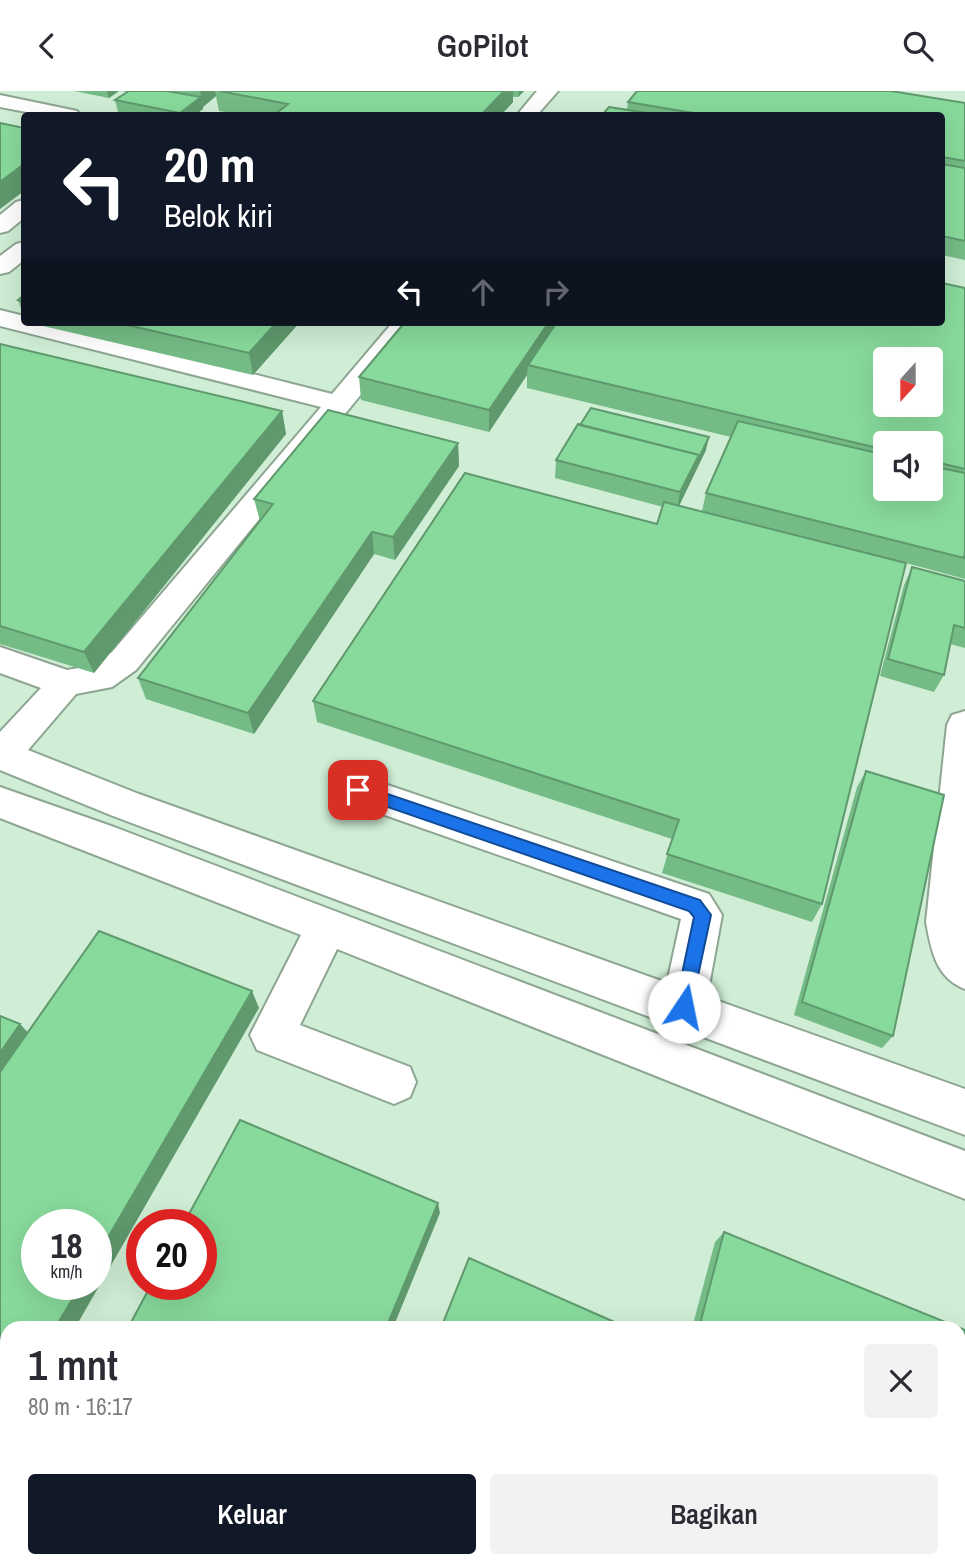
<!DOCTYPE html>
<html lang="id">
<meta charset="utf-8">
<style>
:root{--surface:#fff;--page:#f2f2f3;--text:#2b2b33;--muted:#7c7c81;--accent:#111827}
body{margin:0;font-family:"Archivo Narrow",sans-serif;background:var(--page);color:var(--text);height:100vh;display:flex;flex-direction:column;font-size:26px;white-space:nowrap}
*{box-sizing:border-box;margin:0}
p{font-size:23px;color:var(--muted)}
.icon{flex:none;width:38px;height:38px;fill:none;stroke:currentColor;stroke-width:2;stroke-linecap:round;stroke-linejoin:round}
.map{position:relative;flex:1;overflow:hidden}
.panel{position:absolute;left:0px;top:1230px;width:966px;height:247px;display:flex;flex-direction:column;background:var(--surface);border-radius:21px 21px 0 0;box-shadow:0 7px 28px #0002}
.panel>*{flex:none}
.top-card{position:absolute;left:21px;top:21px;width:924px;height:214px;border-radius:7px;box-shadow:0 7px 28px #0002;background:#111827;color:#fff;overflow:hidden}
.needle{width:46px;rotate:201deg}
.fabs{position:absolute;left:873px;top:256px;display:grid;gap:14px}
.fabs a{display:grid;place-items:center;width:70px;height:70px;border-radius:7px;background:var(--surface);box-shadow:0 7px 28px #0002;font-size:35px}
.speed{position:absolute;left:21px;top:1118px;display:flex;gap:14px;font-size:35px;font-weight:700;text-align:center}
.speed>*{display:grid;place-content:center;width:91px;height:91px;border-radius:50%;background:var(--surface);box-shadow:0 7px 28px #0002;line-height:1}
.speed small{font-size:18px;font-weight:400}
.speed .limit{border:10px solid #d22;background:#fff;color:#111}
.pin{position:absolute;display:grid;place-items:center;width:60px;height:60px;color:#fff;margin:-30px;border-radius:14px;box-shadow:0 4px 10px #0006}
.me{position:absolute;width:77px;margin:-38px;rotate:11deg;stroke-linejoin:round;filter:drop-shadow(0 0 5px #0008)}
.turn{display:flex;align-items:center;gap:24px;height:147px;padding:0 28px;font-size:32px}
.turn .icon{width:91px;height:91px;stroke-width:2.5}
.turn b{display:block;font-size:49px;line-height:60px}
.lanes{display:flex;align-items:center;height:66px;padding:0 28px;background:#0003;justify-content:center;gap:35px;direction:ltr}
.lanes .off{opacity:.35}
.round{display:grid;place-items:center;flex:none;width:74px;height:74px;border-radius:7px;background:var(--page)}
.headline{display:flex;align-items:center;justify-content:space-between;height:119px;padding:0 28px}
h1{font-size:42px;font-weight:600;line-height:52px}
.button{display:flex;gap:14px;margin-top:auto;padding:14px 28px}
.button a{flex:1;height:80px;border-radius:7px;background:var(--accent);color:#fff;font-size:28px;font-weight:600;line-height:80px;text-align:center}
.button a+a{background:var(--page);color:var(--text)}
header{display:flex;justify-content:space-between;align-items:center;height:91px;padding:0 28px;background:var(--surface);font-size:32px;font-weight:600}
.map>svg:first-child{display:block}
.built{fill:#cfeed5;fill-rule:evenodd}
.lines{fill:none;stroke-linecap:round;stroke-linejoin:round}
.minor-casing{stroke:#8ea592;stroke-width:4}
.minor{fill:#fff;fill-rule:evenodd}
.wall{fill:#75bb86;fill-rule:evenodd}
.shaded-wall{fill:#5f996d}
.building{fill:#88da9c;stroke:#5f996d;stroke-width:2;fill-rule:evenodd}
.route{fill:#1a73e8;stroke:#114b97;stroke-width:2}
</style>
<header><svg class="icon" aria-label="back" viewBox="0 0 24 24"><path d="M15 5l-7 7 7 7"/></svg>GoPilot<svg class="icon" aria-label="search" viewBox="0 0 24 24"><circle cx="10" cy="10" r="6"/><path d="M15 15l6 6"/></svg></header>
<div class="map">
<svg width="965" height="1476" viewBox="0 0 965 1476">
<rect width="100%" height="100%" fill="#e1fae6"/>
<path class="built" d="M0,0H965V1476H0ZM24,24H942V231H24ZM886,268H931V313H886ZM886,352H931V397H886ZM37,1134H96V1194H37ZM142,1134H201V1194H142ZM7,1237H959V1470H7Z"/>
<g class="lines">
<defs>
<path id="minor" d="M537,0H558L537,24H517Z
M0,4L77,20L80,24H42L0,16Z
M24,109V127L8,140L0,142V124L16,111Z
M24,151V169L9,181L0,183V165L16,153Z
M0,219L24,225V231H46L332,303L393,231H420L136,579L112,596L76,603L28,659L139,703L667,892L681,828L345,710L339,699L345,688L358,684L709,803L722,824L707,906L965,998V1044L113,725L0,679V641L41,597L0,582V556L67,579L91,575L112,561L321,316L0,235Z
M965,620V898C936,887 931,859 926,831L947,634L952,624Z
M0,696L114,736L965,1060V1108L337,858L300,934L410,976L416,991L410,1006L394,1013L257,959L250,944L301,844L0,727Z"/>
</defs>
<use href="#minor" class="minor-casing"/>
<use href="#minor" class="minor"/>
</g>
<path class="wall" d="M74,0H119L109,7Z
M121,0H524L518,6H513V11L501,24H242L219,20L216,5L203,16V18L195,24H135L118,21L115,9L127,1Z
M628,11L965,12V169L942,164V24H602L627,19Z
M965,197V488L906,472L822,813L812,831L662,782L672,748L317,631L313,610L657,433L663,416L555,387L556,369L706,359L679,415L702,420L706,402L731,346L527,297V284L489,341L361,309L359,286ZM886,352H931V397H886Z
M24,204V226L18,209Z
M26,231H300L253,284Z
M0,253L282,320L286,343L94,582L0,553Z
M458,352L459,375L395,469L374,463L254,643L146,608L138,587L260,430L254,408Z
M912,476L965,490V557L950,553L944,584L934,601L880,585L904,494Z
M866,680L893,945L882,957L794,924L857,696Z
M724,1141L965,1239V1476H629L630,1470H959V1237H692L715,1151Z"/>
<path class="shaded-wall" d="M107,0H119L109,7Z
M200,0H215L216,5L203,16V18L195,24H180V22L201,6Z
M504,0H513V11L501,24H481Z
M519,0H524L518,6Z
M24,73V100L0,118V91Z
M277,231H300L253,284L249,262Z
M549,231H563L528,274L527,284L489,341V319Z
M282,320L286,343L94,582L84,561Z
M709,346L706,359L677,419L680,401L699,364Z
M458,352L459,375L395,469L393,446Z
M372,441L374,463L254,643L248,622Z
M252,900L259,917L75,1237H55L81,1194H96V1167Z
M20,933L35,949L0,1000V962Z
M438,1112L440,1122L393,1237H386Z
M7,1320V1356L0,1369V1332Z
M290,1470H298L295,1476H288Z"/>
<path class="building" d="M129,0H167L201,6L180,22L115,9Z
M219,0H504L481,24H274L288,13Z
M637,0H891L965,12V70L942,66V24H705L628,11Z
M609,16L660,24H602Z
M0,32L24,37V73L0,91Z
M942,73L965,77V150L942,145Z
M942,192L965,197V378L931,370V352H886V359L528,274L557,231H942ZM886,268H931V313H886Z
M24,204V211L18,209Z
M114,231H277L249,262Z
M405,231H549L489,319L359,286Z
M0,253L282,320L84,561L0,535Z
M591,317L709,346L698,369L699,364L580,334Z
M328,319L458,352L393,446L372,441L248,622L138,587L273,413L254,408Z
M738,330L886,364V397H931V375L965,382V461L964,467L706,402Z
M578,333L699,364L680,401L556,369Z
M465,382L657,433L664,411L906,472L822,813L667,763L679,729L313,610Z
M912,476L965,490V537L954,534L944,584L888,568Z
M866,680L944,704L893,945L802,911Z
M99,840L252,900L96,1167V1134H37V1194H81L55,1237H7V1320L0,1332V981Z
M0,925L20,933L0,962Z
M240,1029L438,1112L386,1237H128L151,1194H201V1134H183Z
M724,1141L965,1239V1476H636L637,1470H959V1237H699Z
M469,1167L628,1237H441Z
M7,1460V1470H290L288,1476H0V1473Z
M349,1470H602L601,1476H346Z"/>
<path class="route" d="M358,693L700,809L711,824L690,922L684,924L678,922L675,916L694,826L689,820L353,704L350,699Z"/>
</svg>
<div class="fabs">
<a><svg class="needle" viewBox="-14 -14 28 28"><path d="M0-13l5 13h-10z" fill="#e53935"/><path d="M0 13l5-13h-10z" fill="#7c7c81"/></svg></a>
<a><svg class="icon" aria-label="sound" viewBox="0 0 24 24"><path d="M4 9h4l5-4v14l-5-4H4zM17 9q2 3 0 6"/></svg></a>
</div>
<div class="speed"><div>18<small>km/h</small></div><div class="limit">20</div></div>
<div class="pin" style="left:358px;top:699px;background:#d93025"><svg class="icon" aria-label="arrive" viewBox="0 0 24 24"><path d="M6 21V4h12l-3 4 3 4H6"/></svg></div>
<svg class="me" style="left:684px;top:916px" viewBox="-20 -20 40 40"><circle r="19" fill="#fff"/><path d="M0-13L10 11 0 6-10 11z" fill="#1a73e8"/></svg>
<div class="top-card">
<div class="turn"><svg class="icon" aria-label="left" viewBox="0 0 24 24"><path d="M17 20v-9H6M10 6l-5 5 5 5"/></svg><div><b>20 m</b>Belok kiri</div></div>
<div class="lanes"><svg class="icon" aria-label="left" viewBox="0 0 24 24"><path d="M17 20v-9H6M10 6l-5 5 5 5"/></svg><svg class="icon off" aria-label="ahead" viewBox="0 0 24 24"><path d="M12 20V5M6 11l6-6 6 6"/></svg><svg class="icon off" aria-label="right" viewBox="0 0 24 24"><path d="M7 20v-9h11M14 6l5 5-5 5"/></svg></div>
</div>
<section class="panel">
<div class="headline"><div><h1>1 mnt</h1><p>80 m · 16:17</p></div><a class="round"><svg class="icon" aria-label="close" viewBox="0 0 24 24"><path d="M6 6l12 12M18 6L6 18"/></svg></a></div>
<div class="button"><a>Keluar</a><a>Bagikan</a></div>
</section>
</div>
